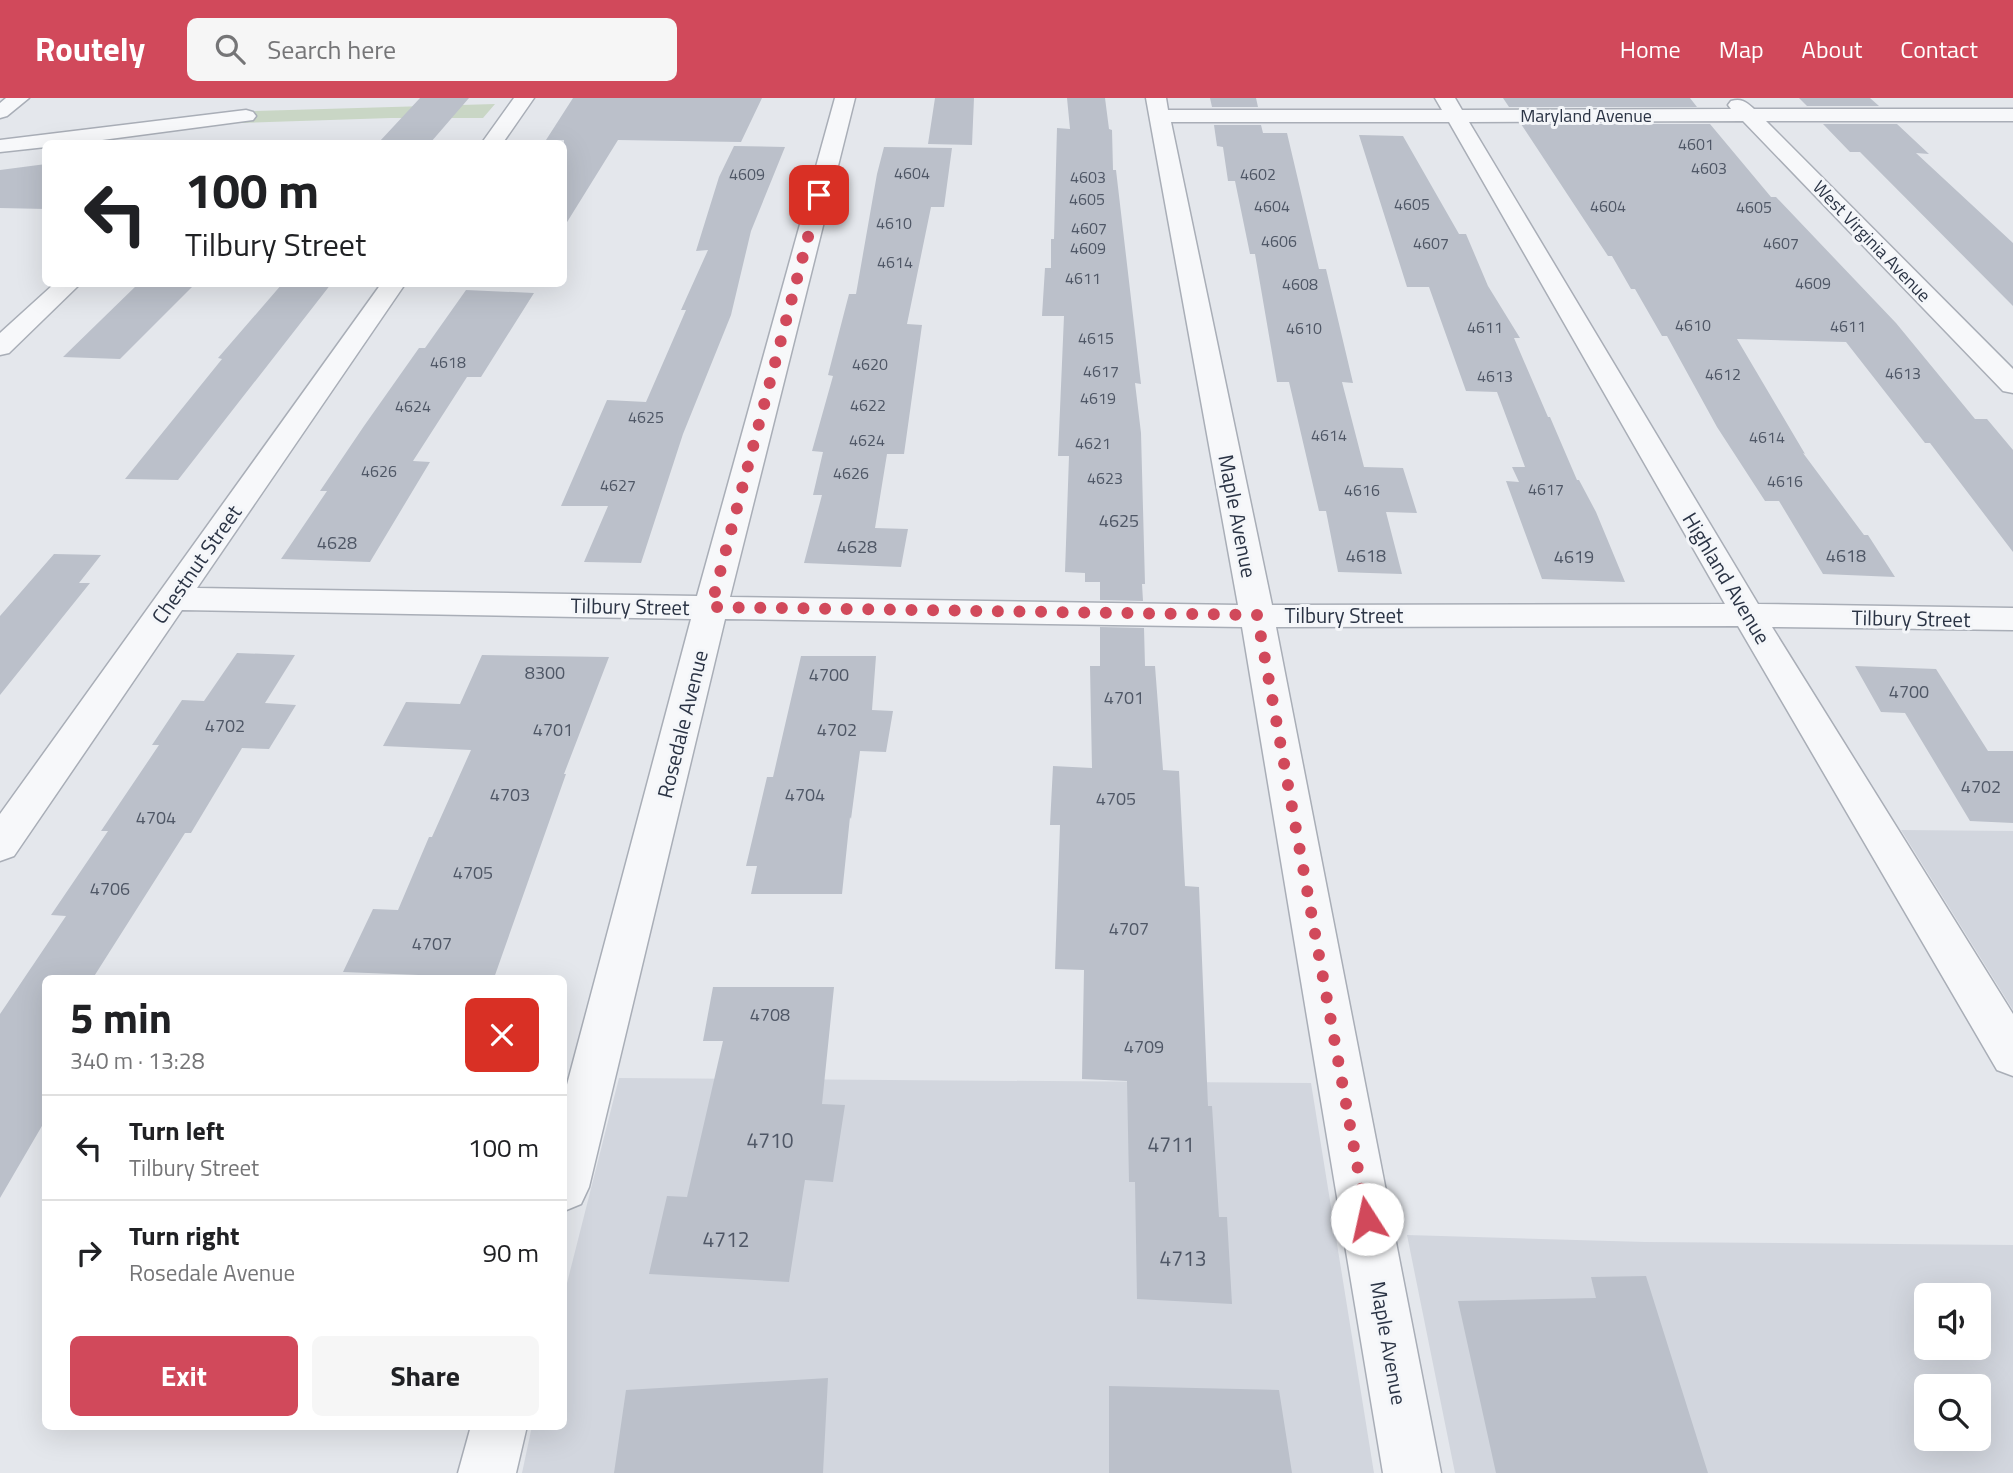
<!DOCTYPE html>
<meta charset="utf-8">
<style>
:root{--surface:#fff;--page:#f6f6f6;--text:#202124;--muted:#757577;--line:#e0e0e0;--accent:#d1495b}
body{margin:0;font-family:"Titillium Web",sans-serif;background:var(--page);color:var(--text);height:100vh;display:flex;flex-direction:column;font-size:26px;white-space:nowrap}
*{box-sizing:border-box;margin:0}
p{font-size:23px;color:var(--muted)}
.icon{flex:none;width:38px;height:38px;fill:none;stroke:currentColor;stroke-width:2;stroke-linecap:round;stroke-linejoin:round}
.map{position:relative;flex:1;overflow:hidden}
.details{position:absolute;left:42px;top:877px;width:525px;height:455px;display:flex;flex-direction:column;background:var(--surface);border-radius:10px;box-shadow:0 7px 28px #0002}
.details>*{flex:none}
.hud{position:absolute;left:42px;top:42px;width:525px;height:147px;border-radius:10px;box-shadow:0 7px 28px #0002;background:#fff;color:var(--text);overflow:hidden}
.tools{position:absolute;left:1914px;top:1185px;display:grid;gap:14px}
.tools a{display:grid;place-items:center;width:77px;height:77px;border-radius:10px;background:var(--surface);box-shadow:0 7px 28px #0002;font-size:35px}
.pin{position:absolute;display:grid;place-items:center;width:60px;height:60px;color:#fff;margin:-30px;border-radius:14px;box-shadow:0 4px 10px #0006}
.me{position:absolute;width:77px;margin:-38px;rotate:350deg;stroke-linejoin:round;filter:drop-shadow(0 0 5px #0008)}
.turn{display:flex;align-items:center;gap:24px;height:147px;padding:0 28px;font-size:32px}
.turn .icon{width:91px;height:91px;stroke-width:2.5}
.turn b{display:block;font-size:49px;line-height:60px}
.round{display:grid;place-items:center;flex:none;width:74px;height:74px;border-radius:10px;background:var(--page)}
.headline{display:flex;align-items:center;justify-content:space-between;height:119px;padding:0 28px}
h1{font-size:42px;font-weight:700;line-height:52px}
.action{display:flex;gap:14px;margin-top:auto;padding:14px 28px}
.action a{flex:1;height:80px;border-radius:10px;background:var(--accent);color:#fff;font-size:28px;font-weight:700;line-height:80px;text-align:center}
.action a+a{background:var(--page);color:var(--text)}
ul{padding:0;list-style:none}
li{display:flex;align-items:center;gap:21px;height:105px;padding:0 28px;border-top:2px solid var(--line)}
li div{flex:1}
li b{display:block;font-size:26px}
li em{font-style:normal}
header{display:flex;align-items:center;gap:42px;box-sizing:border-box;height:98px;padding:0 35px;background:var(--accent);color:#fff}
header strong{font-size:33px}
nav{display:flex;gap:38px;margin-inline-start:auto;font-size:24px}
.search{width:490px;height:63px;background:var(--page);display:flex;align-items:center;gap:18px;box-sizing:border-box;padding:0 24px;border-radius:10px;color:var(--muted);font-size:26px}
.map>svg:first-child{display:block}
.built{fill:#d2d6de;fill-rule:evenodd}
.green{fill:#c9d6c5}
.building{fill:#bbc0ca}
.lines{fill:none;stroke-linecap:round;stroke-linejoin:round}
.street-casing{stroke:#a9aeb7;stroke-width:3}
.street{fill:#f7f8fa;fill-rule:evenodd}
.route{stroke:#d1495b;stroke-width:12;stroke-dasharray:0 21.6}
.labels{text-anchor:middle;dominant-baseline:central;stroke-width:6;stroke-linejoin:round;paint-order:stroke}
.far-number-label{font-size:16px;fill:#4f5766}
.far-street-label{font-size:18px;fill:#2b3445;stroke:#f4f6f9}
.number-label{font-size:18px;fill:#4f5766}
.street-label{font-size:21px;fill:#2b3445;stroke:#f4f6f9}
.near-number-label{font-size:21px;fill:#4f5766}
</style>
<header>
<strong>Routely</strong>
<div class="search"><svg class="icon" aria-label="search" viewBox="0 0 24 24"><circle cx="10" cy="10" r="6"/><path d="M15 15l6 6"/></svg>Search here</div>
<nav><a>Home</a><a>Map</a><a>About</a><a>Contact</a></nav>
</header>
<div class="map">
<svg width="2013" height="1375" viewBox="0 0 2013 1375">
<rect width="100%" height="100%" fill="#e4e7ec"/>
<path class="built" d="M1901,732L2013,733V912Z
M619,980L1311,985L1374,1375H522L532,1328H564V1197Z
M1407,1137L1645,1144L2013,1147V1375H1455ZM1927,1197H1979V1250H1927ZM1927,1288H1979V1340H1927Z"/>
<path class="green" d="M495,6L483,20H391L241,25L255,13Z"/>
<path class="building" d="M420,0H469L431,44L380,43Z
M573,0H762L741,44L618,42L564,129V42H546Z
M935,0H974L972,47L928,46Z
M1067,0H1105L1109,31L1112,32L1113,72H1116L1141,286L1135,285L1141,335L1145,486H1142L1143,503L1100,502V484H1085V475L1065,474L1069,358H1058L1064,218H1042L1045,170H1051V141H1054L1057,30L1070,31Z
M1210,0H1256L1258,9H1212Z
M1503,0H1690L1697,9H1509Z
M1799,0H1870L1879,8H1807Z
M1521,26H1710L1771,99H1776L1896,225L1975,321H1987L2013,352V454L1930,345H1925L1846,244L1737,241L1805,356L1803,355L1864,437H1868L1895,479L1823,476L1779,403H1765L1717,329L1667,238H1662L1635,191H1631L1612,158H1608Z
M1823,26H1897L1929,56L1916,55L2013,145V208L1860,54H1850Z
M1214,27H1261L1263,35H1287L1319,171H1326L1353,285L1342,284L1364,369L1403,370L1417,415L1386,414L1402,476L1338,474L1326,413H1319L1289,284H1277L1255,156H1250L1235,83H1228L1223,49L1217,48Z
M1359,37L1403,38L1459,136H1466L1488,188L1520,240H1514L1548,319H1550L1577,382H1579L1596,414L1625,484L1542,481L1506,383L1519,384L1512,369H1525L1497,294L1466,293L1429,189H1407Z
M734,48L785,49L751,133L731,217L683,336L641,465L584,464L608,408H561L607,302L646,304L686,212H681L708,152L696,153L719,79Z
M884,49L952,50L944,109H931L907,226L922,227L904,356H887L875,430L908,431L901,469L804,465L822,397H813L823,354L812,353L833,278L828,277L849,196H856L877,76Z
M46,66V111L0,110V72Z
M138,186L194,187L120,261L63,259Z
M282,186H331L178,382L125,381L222,261L218,260Z
M466,192L534,195L481,279H467L413,363L430,364L370,464L281,461L327,393H320L364,328L419,250H425Z
M54,456L101,457L79,485H90L0,597V518Z
M1100,529L1144,530L1145,568H1155L1163,672L1179,673L1185,788L1199,789L1208,1008H1212L1219,1119H1227L1232,1206L1137,1201L1135,1084H1129L1127,983L1082,981L1084,872L1055,871L1060,727H1050L1053,668L1092,670L1090,568H1100Z
M237,555L295,557L265,605L296,607L269,651L242,650L191,735H185L93,880H46V1021L0,1100V916L66,818L51,817L108,733H101L159,647H152L182,602L204,603Z
M482,557L609,559L564,676H566L494,880L343,874L373,811L398,812L429,739H432L471,652L383,648L406,604L460,606Z
M801,558H876L872,612L893,613L886,654L860,653L851,721L850,719L842,796H751L757,768H746L767,679H773Z
M1855,568L1936,571L1988,653H2013V725L1970,723L1905,615L1881,614Z
M713,889H834L822,1006L845,1007L833,1084L805,1082L789,1184L649,1176L667,1098L687,1099L723,943H703Z
M1646,1178L1708,1375H1496L1458,1203L1596,1200L1591,1179Z
M828,1280L823,1375H614L626,1292Z
M1109,1288L1279,1292L1292,1375H1109Z"/>
<g class="lines">
<defs>
<path id="street" d="M6,0H29L7,18L0,20V5Z
M514,0H534L502,46H481Z
M835,0H855L730,499L1238,507L1146,0H1166L1168,12H1442L1435,0H1455L1462,12L1731,11L1728,7L1731,3C1742,0 1746,4 1754,11H2013V23H1766L2013,271V295L2003,293L1743,23L1469,24L1758,506L2013,510V532L1772,529L2013,916V978L1997,972L1738,528L1276,529L1441,1375H1383L1242,529L725,521L589,1089L581,1106L564,1113V998L691,521L182,512L14,758L0,763V716L381,186H405L197,490L697,498ZM1171,24H1449L1725,506L1272,507Z
M246,12L253,14L256,18L253,22L72,46H46V49L0,54V42Z
M54,186H80L9,255L0,257V235Z
M471,1328H527L516,1375H458Z"/>
</defs>
<use href="#street" class="street-casing"/>
<use href="#street" class="street"/>
</g>
<g class="lines">
<path class="route" d="M819,97L711,509L1257,517L1367,1121"/>
</g>
<g class="labels">
<g class="far-number-label">
<text x="1696" y="46">4601</text>
<text x="1709" y="70">4603</text>
<text x="912" y="75">4604</text>
<text x="747" y="76">4609</text>
<text x="1258" y="76">4602</text>
<text x="1088" y="79">4603</text>
<text x="1087" y="101">4605</text>
<text x="1412" y="106">4605</text>
<text x="1272" y="108">4604</text>
<text x="1608" y="108">4604</text>
<text x="1754" y="109">4605</text>
<text x="894" y="125">4610</text>
<text x="1089" y="130">4607</text>
<text x="1279" y="143">4606</text>
<text x="1431" y="145">4607</text>
<text x="1781" y="145">4607</text>
<text x="1088" y="150">4609</text>
<text x="895" y="164">4614</text>
<text x="1083" y="180">4611</text>
<text x="1813" y="185">4609</text>
<text x="1300" y="186">4608</text>
<text x="1693" y="227">4610</text>
<text x="1848" y="228">4611</text>
<text x="1485" y="229">4611</text>
<text x="1304" y="230">4610</text>
<text x="1096" y="240">4615</text>
<text x="448" y="264">4618</text>
<text x="870" y="266">4620</text>
<text x="1101" y="273">4617</text>
<text x="1903" y="275">4613</text>
<text x="1723" y="276">4612</text>
<text x="1495" y="278">4613</text>
<text x="1098" y="300">4619</text>
<text x="868" y="307">4622</text>
<text x="413" y="308">4624</text>
<text x="646" y="319">4625</text>
<text x="1329" y="337">4614</text>
<text x="1767" y="339">4614</text>
<text x="867" y="342">4624</text>
<text x="1093" y="345">4621</text>
<text x="379" y="373">4626</text>
<text x="851" y="375">4626</text>
<text x="1105" y="380">4623</text>
<text x="1785" y="383">4616</text>
<text x="618" y="387">4627</text>
<text x="1546" y="391">4617</text>
<text x="1362" y="392">4616</text>
</g>
<g class="far-street-label">
<text x="1586" y="17">Maryland Avenue</text>
<text transform="translate(1872 143) rotate(46)">West Virginia Avenue</text>
</g>
<g class="number-label">
<text x="1119" y="422">4625</text>
<text x="337" y="444">4628</text>
<text x="857" y="448">4628</text>
<text x="1366" y="457">4618</text>
<text x="1846" y="457">4618</text>
<text x="1574" y="458">4619</text>
<text x="545" y="574">8300</text>
<text x="829" y="576">4700</text>
<text x="1909" y="593">4700</text>
<text x="1124" y="599">4701</text>
<text x="225" y="627">4702</text>
<text x="553" y="631">4701</text>
<text x="837" y="631">4702</text>
<text x="1981" y="688">4702</text>
<text x="510" y="696">4703</text>
<text x="805" y="696">4704</text>
<text x="1116" y="700">4705</text>
<text x="156" y="719">4704</text>
<text x="473" y="774">4705</text>
<text x="110" y="790">4706</text>
<text x="1129" y="830">4707</text>
<text x="432" y="845">4707</text>
<text x="770" y="916">4708</text>
<text x="1144" y="948">4709</text>
</g>
<g class="street-label">
<text transform="translate(1238 418) rotate(79)">Maple Avenue</text>
<text transform="translate(196 466) rotate(-55)">Chestnut Street</text>
<text transform="translate(1727 480) rotate(59)">Highland Avenue</text>
<text transform="translate(630 508) rotate(1)">Tilbury Street</text>
<text x="1344" y="517">Tilbury Street</text>
<text transform="translate(1911 520) rotate(1)">Tilbury Street</text>
<text transform="translate(682 626) rotate(-76)">Rosedale Avenue</text>
<text transform="translate(1389 1245) rotate(80)">Maple Avenue</text>
</g>
<g class="near-number-label">
<text x="770" y="1042">4710</text>
<text x="1171" y="1046">4711</text>
<text x="726" y="1141">4712</text>
<text x="1183" y="1160">4713</text>
</g>
</g>
</svg>
<div class="tools">
<a><svg class="icon" aria-label="sound" viewBox="0 0 24 24"><path d="M4 9h4l5-4v14l-5-4H4zM17 9q2 3 0 6"/></svg></a>
<a><svg class="icon" aria-label="search" viewBox="0 0 24 24"><circle cx="10" cy="10" r="6"/><path d="M15 15l6 6"/></svg></a>
</div>
<div class="pin" style="left:819px;top:97px;background:#d93025"><svg class="icon" aria-label="arrive" viewBox="0 0 24 24"><path d="M6 21V4h12l-3 4 3 4H6"/></svg></div>
<svg class="me" style="left:1367px;top:1121px" viewBox="-20 -20 40 40"><circle r="19" fill="#fff"/><path d="M0-13L10 11 0 6-10 11z" fill="#d1495b"/></svg>
<div class="hud">
<div class="turn"><svg class="icon" aria-label="left" viewBox="0 0 24 24"><path d="M17 20v-9H6M10 6l-5 5 5 5"/></svg><div><b>100 m</b>Tilbury Street</div></div>
</div>
<section class="details">
<div class="headline"><div><h1>5 min</h1><p>340 m · 13:28</p></div><a class="round" style="background:#d93025;color:#fff"><svg class="icon" aria-label="close" viewBox="0 0 24 24"><path d="M6 6l12 12M18 6L6 18"/></svg></a></div>
<ul>
<li><svg class="icon" aria-label="left" viewBox="0 0 24 24"><path d="M17 20v-9H6M10 6l-5 5 5 5"/></svg><div><b>Turn left</b><p>Tilbury Street</p></div><em>100 m</em></li>
<li><svg class="icon" aria-label="right" viewBox="0 0 24 24"><path d="M7 20v-9h11M14 6l5 5-5 5"/></svg><div><b>Turn right</b><p>Rosedale Avenue</p></div><em>90 m</em></li>
</ul>
<div class="action"><a>Exit</a><a>Share</a></div>
</section>
</div>
